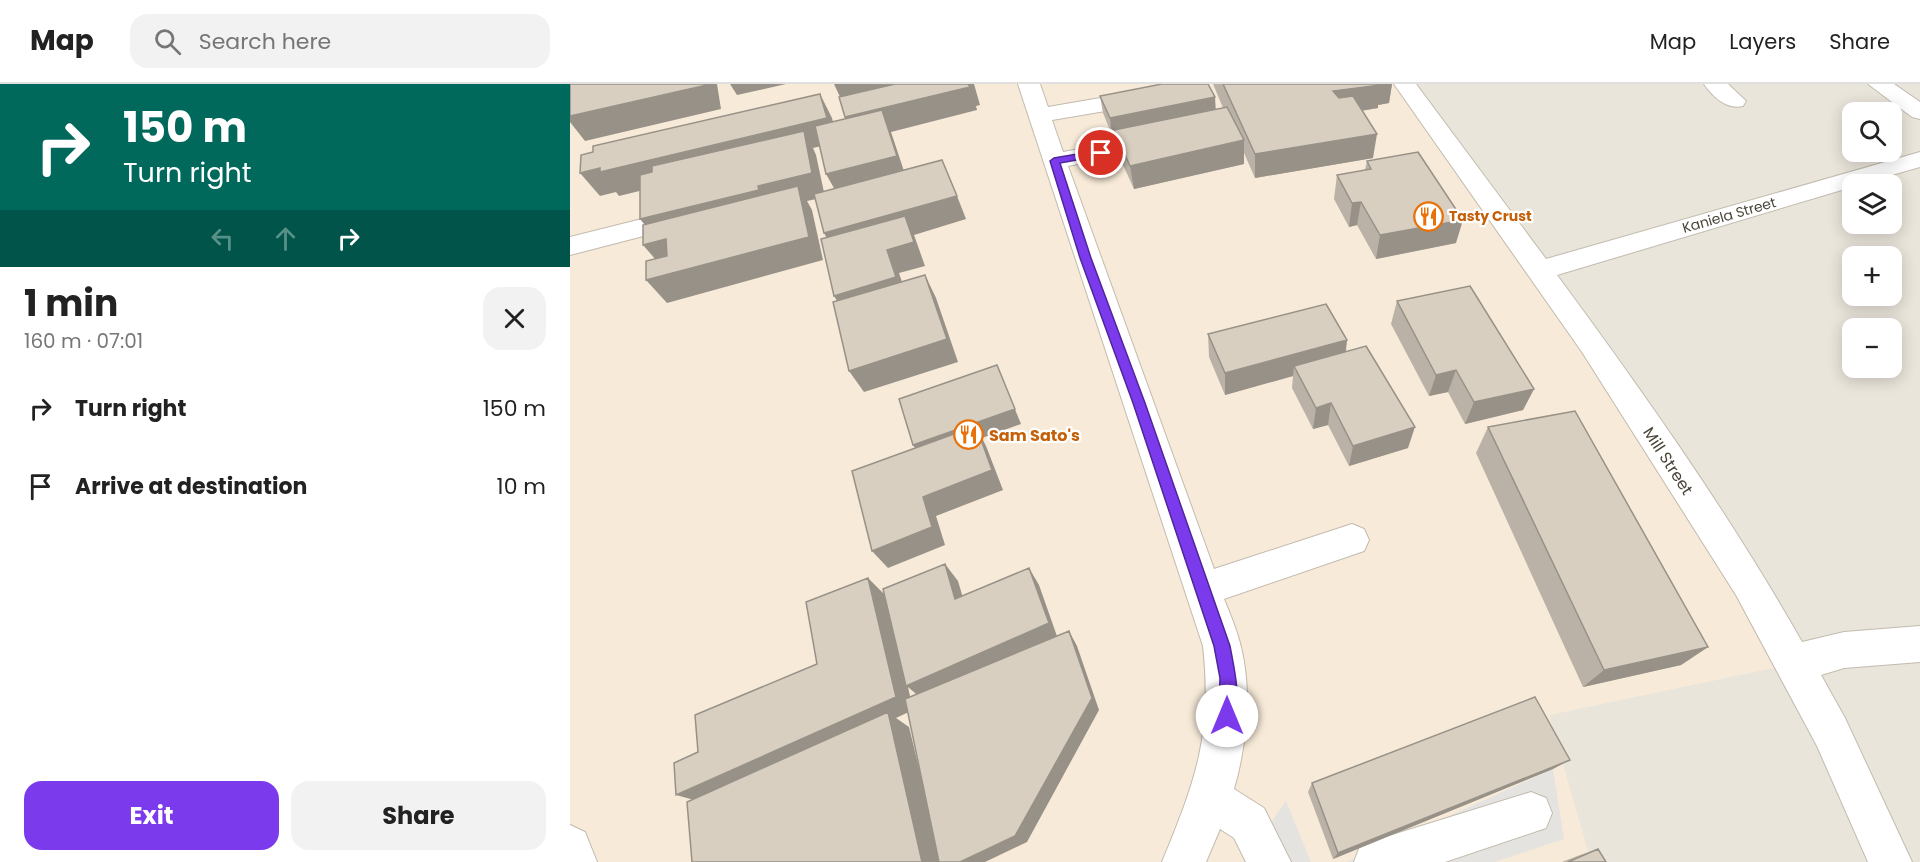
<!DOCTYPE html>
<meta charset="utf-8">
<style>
:root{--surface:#fff;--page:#f2f2f2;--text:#222;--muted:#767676;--line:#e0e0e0;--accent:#7c3aed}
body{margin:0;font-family:Poppins,sans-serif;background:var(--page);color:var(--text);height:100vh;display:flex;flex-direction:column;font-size:22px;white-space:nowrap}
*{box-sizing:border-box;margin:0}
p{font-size:20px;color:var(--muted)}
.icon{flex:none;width:33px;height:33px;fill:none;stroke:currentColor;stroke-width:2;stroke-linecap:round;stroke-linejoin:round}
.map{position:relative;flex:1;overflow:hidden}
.sheet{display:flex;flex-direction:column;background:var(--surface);width:570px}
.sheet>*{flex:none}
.banner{background:#00695c;color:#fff;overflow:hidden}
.buttons{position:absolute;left:1272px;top:18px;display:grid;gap:12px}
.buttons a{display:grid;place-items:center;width:60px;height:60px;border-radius:12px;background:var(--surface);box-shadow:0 3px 15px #0003;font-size:30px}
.pin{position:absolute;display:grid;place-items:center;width:51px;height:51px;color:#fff;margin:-26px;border:3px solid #fff;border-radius:50%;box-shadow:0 2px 6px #0007}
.me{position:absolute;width:66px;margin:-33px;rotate:0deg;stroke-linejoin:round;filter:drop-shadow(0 0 4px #0008)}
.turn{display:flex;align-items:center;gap:21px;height:126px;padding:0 24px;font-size:27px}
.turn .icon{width:78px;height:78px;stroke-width:2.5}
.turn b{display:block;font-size:42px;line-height:51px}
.lanes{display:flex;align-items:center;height:57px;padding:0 24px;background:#0003;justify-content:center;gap:30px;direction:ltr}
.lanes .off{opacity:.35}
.round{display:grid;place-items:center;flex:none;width:63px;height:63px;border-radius:18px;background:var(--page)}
.head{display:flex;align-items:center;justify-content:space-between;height:102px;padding:0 24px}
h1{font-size:36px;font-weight:700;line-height:45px}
.cta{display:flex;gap:12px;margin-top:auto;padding:12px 24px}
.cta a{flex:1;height:69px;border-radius:18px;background:var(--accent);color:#fff;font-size:24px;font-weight:700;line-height:69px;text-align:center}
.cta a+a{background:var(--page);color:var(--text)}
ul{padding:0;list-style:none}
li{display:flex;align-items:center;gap:18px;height:78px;padding:0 24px}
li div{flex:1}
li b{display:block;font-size:22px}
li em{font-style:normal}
header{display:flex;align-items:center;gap:36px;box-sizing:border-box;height:84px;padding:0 30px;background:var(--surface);border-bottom:2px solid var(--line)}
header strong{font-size:28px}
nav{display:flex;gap:33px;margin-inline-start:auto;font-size:21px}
.search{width:420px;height:54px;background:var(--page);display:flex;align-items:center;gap:15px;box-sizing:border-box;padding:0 21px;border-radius:18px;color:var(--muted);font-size:22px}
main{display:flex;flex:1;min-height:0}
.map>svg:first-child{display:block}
.residential{fill:#eae5da;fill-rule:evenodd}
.commercial{fill:#f7ead8}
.parking{fill:#e5e3e0}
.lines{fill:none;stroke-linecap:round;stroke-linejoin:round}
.minor-casing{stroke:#c2bbae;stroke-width:2}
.minor{fill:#fff;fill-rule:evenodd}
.wall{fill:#bab2a6}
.shaded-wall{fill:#979187}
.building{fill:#d8cfc1;stroke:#979187;stroke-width:1.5}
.route{fill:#7c3aed;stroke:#51269a;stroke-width:1.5}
.labels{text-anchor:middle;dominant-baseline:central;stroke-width:4.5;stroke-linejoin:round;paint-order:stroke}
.far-street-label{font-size:14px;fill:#4b4439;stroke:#fff}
.far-food-label{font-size:14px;font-weight:bold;fill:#c56008;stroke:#fff;text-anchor:start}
.food-label{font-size:16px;font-weight:bold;fill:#c56008;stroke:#fff;text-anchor:start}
.street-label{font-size:16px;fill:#4b4439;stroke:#fff}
</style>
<header>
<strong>Map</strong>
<div class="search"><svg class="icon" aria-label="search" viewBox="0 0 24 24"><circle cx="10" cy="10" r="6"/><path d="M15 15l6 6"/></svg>Search here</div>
<nav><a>Map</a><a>Layers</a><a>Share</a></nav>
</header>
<main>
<section class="sheet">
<div class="banner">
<div class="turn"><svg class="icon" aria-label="right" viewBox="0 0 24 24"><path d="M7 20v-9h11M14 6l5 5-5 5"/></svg><div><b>150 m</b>Turn right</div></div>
<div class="lanes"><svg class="icon off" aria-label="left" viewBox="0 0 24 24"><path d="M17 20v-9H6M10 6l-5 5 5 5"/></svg><svg class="icon off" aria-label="ahead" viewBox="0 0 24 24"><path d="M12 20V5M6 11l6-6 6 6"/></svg><svg class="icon" aria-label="right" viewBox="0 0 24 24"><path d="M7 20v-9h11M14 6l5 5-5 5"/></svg></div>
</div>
<div class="head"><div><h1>1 min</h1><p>160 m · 07:01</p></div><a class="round"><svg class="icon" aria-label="close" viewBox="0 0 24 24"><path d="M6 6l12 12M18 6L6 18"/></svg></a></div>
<ul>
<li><svg class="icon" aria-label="right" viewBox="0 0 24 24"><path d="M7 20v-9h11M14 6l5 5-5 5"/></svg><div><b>Turn right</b></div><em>150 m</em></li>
<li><svg class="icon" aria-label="arrive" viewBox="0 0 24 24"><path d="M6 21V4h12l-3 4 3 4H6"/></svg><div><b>Arrive at destination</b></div><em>10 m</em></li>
</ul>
<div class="cta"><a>Exit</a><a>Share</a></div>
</section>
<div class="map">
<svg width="1350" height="778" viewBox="0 0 1350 778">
<rect width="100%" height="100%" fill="#f6f3ec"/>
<path class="residential" d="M835,0H1350V778H1021L978,631L1221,580ZM1282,28H1322V68H1282ZM1282,100H1322V140H1282ZM1282,172H1322V212H1282ZM1282,244H1322V284H1282Z"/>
<path class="commercial" d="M0,0H835L1222,580L979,631L1021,778H0Z"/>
<path class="parking" d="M983,685L994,755L925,778H777Z
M716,717L741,778H673Z"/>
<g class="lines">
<defs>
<path id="minor" d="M448,0H470L478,23L577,6L585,8L588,13L585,18L577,20L482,36L493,68L592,50L600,52L604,57L600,62L592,64L498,82L644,485L782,440L794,445L799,456L794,467L654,515C660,530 667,546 671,563C682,608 677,660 664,705L694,724L721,778H676L664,754L650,745L636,778H592C625,698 643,651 633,562Z
M824,0H846L976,175L1350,68V83L1290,100H1282V103L987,191C1074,309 1160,431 1232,558L1274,548L1350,542V578L1274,584L1251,591L1275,634L1342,778H1298L1247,662L1166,511L1012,268Z
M1134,0H1158L1176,17L1173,22C1157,26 1143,13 1134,0Z
M1298,0H1324L1350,18V35L1342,33Z
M76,134L85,137L89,143L85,149L0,171V153Z
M961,708L976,714L982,729L976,744L875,778H784L790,762L806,756Z
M0,741L15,748L27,778H0Z"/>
</defs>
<use href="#minor" class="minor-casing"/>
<use href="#minor" class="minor"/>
</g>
<path class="wall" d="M643,0H822L819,19L808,21V24L792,27L803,74L685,94L674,69V80L564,105L548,70L545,50L542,51L533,29L530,12L646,25L653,24Z
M797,77L886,159L806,175L787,141L779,143L764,115L767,91L795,86Z
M827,217L964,305L953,326L895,340L878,308L859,312L821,240Z
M638,250L777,256L776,267L838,364L779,382L758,341L743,345L722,304L723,292L655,311L639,273Z
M918,343L1138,563L1111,581L1013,603L906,369Z
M983,685L763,775L738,708L742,699Z
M1028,765L1036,778H992L1010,771Z"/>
<path class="shaded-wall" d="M136,0H147L151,25L15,57L0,38V32Z
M160,0H216L167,11Z
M264,0H334L271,15Z
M398,0H404L410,21L406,22L407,26L321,48L337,96L269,113L256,90L287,57L275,33Z
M808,0H822L819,19L808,21V24L761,31L763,7Z
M250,10L262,34L268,58L243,64L246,71L255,113L237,117L242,126L253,176L97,219L76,196L115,179L93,184L73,161L88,157L70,135L188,102L237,66L49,112L46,108L30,112L10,89L30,84Z
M645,13L646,30L544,46L545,50L542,51L540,34Z
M807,50L803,74L685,94V70Z
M674,56V80L564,105L560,82Z
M387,112L396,135L344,151L355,182L329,189L338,216L278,234L264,212L267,173L254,149Z
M791,118L787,141L779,143L782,119Z
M893,136L886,159L806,175L810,151Z
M355,191L366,214L388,278L294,308L279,287Z
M777,256L774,279L724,282L723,292L655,311V289Z
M427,281L451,340L412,354L416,362L433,406L366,432L375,461L318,484L302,467L353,413V376L343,361Z
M886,286L878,308L859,312L866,291Z
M964,305L953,326L895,340L904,318Z
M761,319L758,341L743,345L746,324Z
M845,343L838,364L779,382L783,362Z
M375,480L388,497L398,531L385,515Z
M459,484L469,501L488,555L352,615L338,603L343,626L326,634L339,643L372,778H352L106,711L326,613L298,494L314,510L337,602Z
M499,547L507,562L529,626L457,758L415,778H390Z
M1138,563L1111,581L1013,603L1034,586Z
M1000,676L983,685L763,775L768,769Z"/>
<path class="building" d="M0,0H136L137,1L0,32Z
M325,0H398L400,3L275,33L269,13Z
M592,0H638L645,13L540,34L530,12Z
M653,0H811V1L763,7L769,14L783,12L807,50L685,70Z
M250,10L257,34L30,88V84L10,89L11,71L23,68V62Z
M657,23L674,56L560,82L544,46Z
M312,26L327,72L256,90L245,42Z
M234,47L242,89L188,102L189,106L70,135V91L82,88V82Z
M848,68L893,136L810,151L791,118L782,119L767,91L801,85L797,77Z
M372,76L387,112L254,149L244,110Z
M228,102L239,153L76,196V177L97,172L96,155L73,161V141Z
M335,132L344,158L317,166L326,193L264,212L251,155Z
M355,191L377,255L279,287L263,218Z
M900,202L964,305L904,318L886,286L866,291L827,217Z
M756,220L777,256L655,289L638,250Z
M796,262L845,343L783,362L761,319L746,324L724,282Z
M427,281L445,325L343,361L329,315Z
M1005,327L1138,563L1034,586L918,343Z
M406,342L422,386L353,413L362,443L302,467L282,387Z
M375,480L385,515L459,484L479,539L336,602L313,505Z
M298,494L326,613L106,711L104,679L128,668L125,631L247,580L236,518Z
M499,547L522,614L445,752L390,778H369L335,615Z
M965,613L1000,676L768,769L742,699Z
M318,628L352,778H122L117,718Z
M1028,765L1036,778H998Z"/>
<path class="route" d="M531,66L534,67V71L490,79L521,174L575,319L660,562C664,584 672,616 663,637L657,640L652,637L649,632L650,594L644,562L563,319L510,174L480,77L484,74Z"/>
<defs>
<symbol id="restaurant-ring" viewBox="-11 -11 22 22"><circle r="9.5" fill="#fff" stroke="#e8710a" stroke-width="1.5"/><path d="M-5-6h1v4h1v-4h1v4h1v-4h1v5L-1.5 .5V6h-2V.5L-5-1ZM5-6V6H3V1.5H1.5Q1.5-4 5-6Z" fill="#e8710a"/></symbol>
</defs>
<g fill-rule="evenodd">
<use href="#restaurant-ring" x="842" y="116" width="33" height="33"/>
<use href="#restaurant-ring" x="382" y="334" width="33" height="33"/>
</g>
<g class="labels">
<g class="far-street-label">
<text transform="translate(1159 131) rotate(-16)">Kaniela Street</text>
</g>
<g class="far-food-label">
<text x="879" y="132">Tasty Crust</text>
</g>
<g class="food-label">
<text x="419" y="351">Sam Sato's</text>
</g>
<g class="street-label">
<text transform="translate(1098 377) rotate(57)">Mill Street</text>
</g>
</g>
</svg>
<div class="buttons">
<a><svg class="icon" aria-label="search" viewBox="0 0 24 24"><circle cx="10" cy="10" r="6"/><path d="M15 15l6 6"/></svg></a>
<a><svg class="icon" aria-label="layers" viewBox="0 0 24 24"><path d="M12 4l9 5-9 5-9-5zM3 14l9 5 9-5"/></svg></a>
<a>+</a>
<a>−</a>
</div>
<div class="pin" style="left:531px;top:69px;background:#d93025"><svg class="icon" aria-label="arrive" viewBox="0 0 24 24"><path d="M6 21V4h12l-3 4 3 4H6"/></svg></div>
<svg class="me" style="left:657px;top:632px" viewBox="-20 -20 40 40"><circle r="19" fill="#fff"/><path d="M0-13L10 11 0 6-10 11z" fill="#7c3aed"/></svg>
</div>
</main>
